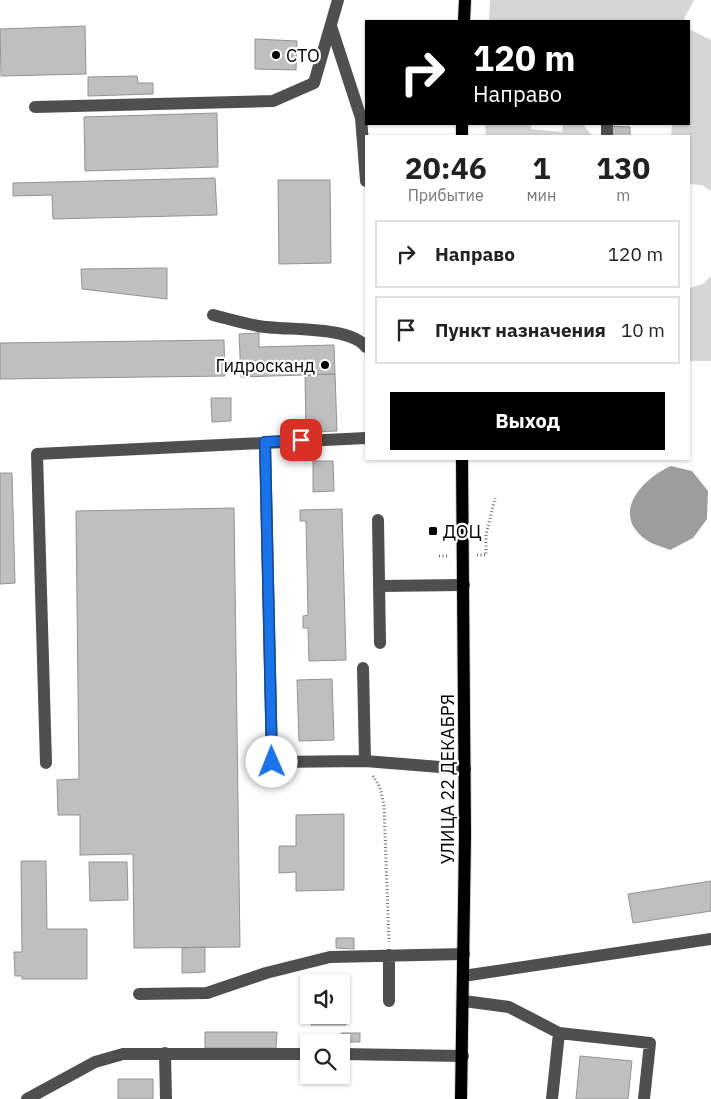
<!DOCTYPE html>
<html lang="ru">
<meta charset="utf-8">
<style>
:root{--surface:#fff;--page:#f2f2f2;--text:#222;--muted:#767676;--line:#e0e0e0;--accent:#000}
body{margin:0;font-family:"IBM Plex Sans",sans-serif;background:var(--page);color:var(--text);height:100vh;display:flex;flex-direction:column;font-size:19px;white-space:nowrap}
*{box-sizing:border-box;margin:0}
p{font-size:16px;color:var(--muted)}
.icon{flex:none;width:28px;height:28px;fill:none;stroke:currentColor;stroke-width:2;stroke-linecap:round;stroke-linejoin:round}
.map{position:relative;flex:1;overflow:hidden}
.drawer{position:absolute;left:365px;top:135px;width:325px;height:325px;display:flex;flex-direction:column;background:var(--surface);border-radius:0px;box-shadow:0 1px 4px #0004}
.drawer>*{flex:none}
.banner{position:absolute;left:365px;top:20px;width:325px;height:105px;border-radius:0px;box-shadow:0 1px 4px #0004;background:#000;color:#fff;overflow:hidden}
.controls{position:absolute;left:300px;top:974px;display:grid;gap:10px}
.controls a{display:grid;place-items:center;width:50px;height:50px;border-radius:0px;background:var(--surface);box-shadow:0 1px 4px #0004;font-size:25px}
.pin{position:absolute;display:grid;place-items:center;width:42px;height:42px;color:#fff;margin:-21px;border-radius:10px;box-shadow:0 2px 8px #0006}
.me{position:absolute;width:55px;margin:-28px;rotate:359deg;stroke-linejoin:round;filter:drop-shadow(0 0 4px #0008)}
.turn{display:flex;align-items:center;gap:18px;height:105px;padding:0 25px;font-size:22px}
.turn .icon{width:65px;height:65px;stroke-width:2.5}
.turn b{display:block;font-size:35px;line-height:42px}
.eta{display:flex;justify-content:space-evenly;align-items:center;height:85px;text-align:center}
.eta b{font-size:30px;font-weight:800;line-height:35px}
.action{display:flex;gap:10px;margin-top:auto;padding:10px 25px}
.action a{flex:1;height:58px;border-radius:0px;background:var(--accent);color:#fff;font-size:20px;font-weight:800;line-height:58px;text-align:center}
ul{padding:0;list-style:none}
li{display:flex;align-items:center;gap:15px;height:68px;margin:0 10px 8px;padding:0 15px;border:2px solid var(--line);border-radius:0px}
li div{flex:1}
li b{display:block;font-size:19px}
li em{font-style:normal}
.map>svg:first-child{display:block}
.green{fill:#d6d6d6}
.water{fill:#9d9d9d}
.building{fill:#bfbfbf;stroke:#939393}
.lines{fill:none;stroke-linecap:round;stroke-linejoin:round}
.major-casing{stroke:#dbdbdb;stroke-width:14}
.path{stroke:#717171;stroke-width:3;stroke-dasharray:1 2.5;stroke-linecap:butt}
.minor{stroke:#4f4f4f;stroke-width:12}
.major{stroke:#000;stroke-width:12}
.route-casing{stroke:#114b97;stroke-width:12}
.route{stroke:#1a73e8;stroke-width:9}
.poi-dot{fill:#000;stroke:#fff;stroke-width:2}
.labels{text-anchor:middle;dominant-baseline:central;stroke-width:4.5;stroke-linejoin:round;paint-order:stroke}
.poi-label{font-size:18px;fill:#000;stroke:#fff;text-anchor:start}
.street-label{font-size:18px;fill:#000;stroke:#fff}
</style>
<div class="map">
<svg width="711" height="1099" viewBox="0 0 711 1099">
<rect width="100%" height="100%" fill="#fff"/>
<path class="green" d="M490,0H694L683,21H489Z
M689,29L711,40V198V191L702,185L689,184V136H671L672,124H689Z
M485,124H531V129L562,132L563,124H583L592,136H486Z
M711,276V361H689V288L703,284Z"/>
<path class="water" d="M671,466L692,471L708,491L707,519L693,538L670,550C663,547 651,544 645,539C610,513 643,478 671,466Z"/>
<path class="building" d="M85,26L86,74L1,76L0,29Z
M255,39L297,41L296,70L255,69Z
M137,76L138,83H153V94L88,96V77Z
M217,113L218,167L85,171L84,117Z
M610,126L630,127V136H610Z
M215,178L217,215L53,219L52,195L13,196V183Z
M278,180H330L331,263L279,264Z
M167,268V299L82,289L81,269Z
M259,333V347L334,345L335,374L241,377L239,334Z
M224,340L225,376L0,379V343Z
M335,374L337,431L306,432L305,375Z
M211,398H231V421L212,422Z
M313,461H333L334,491L313,492Z
M0,473H12L15,583L0,584Z
M234,508L240,947L134,948L133,854L80,855V815H58L57,780L79,779L76,511Z
M342,509L346,660L309,661L308,628H303V616L308,615L306,521H300V510Z
M332,679L334,740L299,741L297,680Z
M344,814V890L296,891V872L279,873V846H296V815Z
M21,861H46L47,929H87V979H22V976H15L14,952H22Z
M89,862H127L128,900L90,901Z
M711,881V911L633,923L628,894Z
M336,938H354V949L336,948Z
M205,947V972L182,973V948Z
M341,987H346V1025H311V1015H341Z
M205,1032H277L276,1048H205Z
M341,1033H360V1042H341Z
M580,1056L632,1061L628,1099H576Z
M118,1079H153V1099H118Z"/>
<g class="lines">
<defs>
<path id="major" d="M464,21L465,0
M462,124V136
M461,1099L465,836L462,459"/>
</defs>
<use href="#major" class="major-casing"/>
<path class="path" d="M477,555H486V535L495,498
M439,556H449
M373,776L380,787L384,806L389,942"/>
<path class="minor" d="M331,26L361,118L366,181
M35,107L273,101L314,83L338,0
M607,136V124
M213,315C228,319 243,323 258,326C284,331 349,325 366,347
M265,442L272,762L365,761L465,769
M378,520L380,643
M379,586L464,585
M363,668L365,761
M46,763L37,454L366,438
M463,976L711,939
M139,994L207,993L266,973L330,957L464,954
M389,1001V955
M464,1001L509,1007L559,1033L650,1043L644,1099
M165,1053L166,1099
M341,1054L463,1056
M27,1099L95,1062L123,1054H309
M552,1099L559,1033"/>
<use href="#major" class="major"/>
</g>
<g class="lines">
<defs>
<path id="route" d="M272,762L265,442L301,440"/>
</defs>
<use href="#route" class="route-casing"/>
<use href="#route" class="route"/>
</g>
<g class="poi-dot">
<circle cx="276" cy="55" r="5"/>
<circle cx="325" cy="365" r="5"/>
<rect x="428" y="526" width="10" height="10" rx="2.5"/>
</g>
<g class="labels">
<g class="poi-label">
<text x="286" y="55">СТО</text>
<text x="315" y="365" text-anchor="end">Гидросканд</text>
<text x="443" y="531">ДОЦ</text>
</g>
<g class="street-label">
<text transform="translate(447 779) rotate(-90)">УЛИЦА 22 ДЕКАБРЯ</text>
</g>
</g>
</svg>
<div class="controls">
<a><svg class="icon" aria-label="sound" viewBox="0 0 24 24"><path d="M4 9h4l5-4v14l-5-4H4zM17 9q2 3 0 6"/></svg></a>
<a><svg class="icon" aria-label="search" viewBox="0 0 24 24"><circle cx="10" cy="10" r="6"/><path d="M15 15l6 6"/></svg></a>
</div>
<div class="pin" style="left:301px;top:440px;background:#d93025"><svg class="icon" aria-label="arrive" viewBox="0 0 24 24"><path d="M6 21V4h12l-3 4 3 4H6"/></svg></div>
<svg class="me" style="left:272px;top:762px" viewBox="-20 -20 40 40"><circle r="19" fill="#fff"/><path d="M0-13L10 11 0 6-10 11z" fill="#1a73e8"/></svg>
<div class="banner">
<div class="turn"><svg class="icon" aria-label="right" viewBox="0 0 24 24"><path d="M7 20v-9h11M14 6l5 5-5 5"/></svg><div><b>120 m</b>Направо</div></div>
</div>
<section class="drawer">
<div class="eta">
<div><b>20:46</b><p>Прибытие</p></div>
<div><b>1</b><p>мин</p></div>
<div><b>130</b><p>m</p></div>
</div>
<ul>
<li><svg class="icon" aria-label="right" viewBox="0 0 24 24"><path d="M7 20v-9h11M14 6l5 5-5 5"/></svg><div><b>Направо</b></div><em>120 m</em></li>
<li><svg class="icon" aria-label="arrive" viewBox="0 0 24 24"><path d="M6 21V4h12l-3 4 3 4H6"/></svg><div><b>Пункт назначения</b></div><em>10 m</em></li>
</ul>
<div class="action"><a>Выход</a></div>
</section>
</div>
